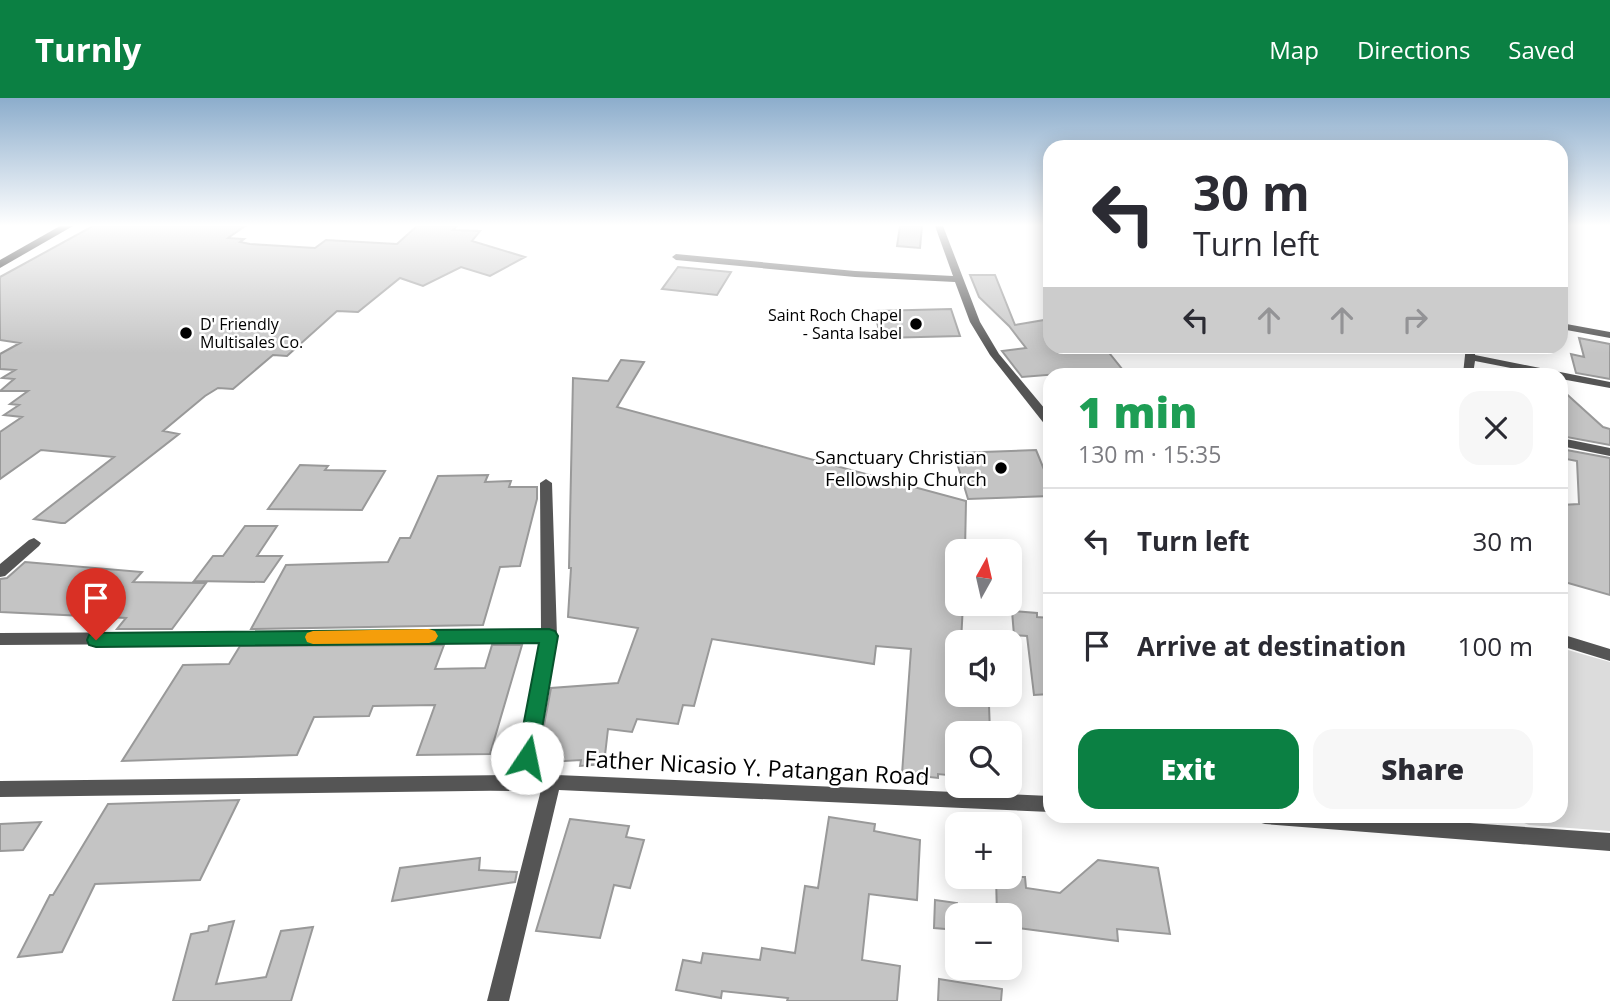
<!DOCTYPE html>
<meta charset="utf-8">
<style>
:root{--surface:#fff;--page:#f7f7f7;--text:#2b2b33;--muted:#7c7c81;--line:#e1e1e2;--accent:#0b8043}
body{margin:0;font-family:"Open Sans",sans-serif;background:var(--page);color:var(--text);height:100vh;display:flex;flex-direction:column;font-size:26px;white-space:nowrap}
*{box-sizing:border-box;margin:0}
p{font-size:23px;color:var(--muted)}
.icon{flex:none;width:38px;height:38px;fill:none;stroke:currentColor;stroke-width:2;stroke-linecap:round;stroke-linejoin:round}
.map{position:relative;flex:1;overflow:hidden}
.details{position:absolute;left:1043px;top:270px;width:525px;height:455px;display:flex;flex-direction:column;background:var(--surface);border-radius:21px;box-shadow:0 4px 18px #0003}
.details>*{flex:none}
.top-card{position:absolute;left:1043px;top:42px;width:525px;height:214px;border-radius:21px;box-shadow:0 4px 18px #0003;background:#fff;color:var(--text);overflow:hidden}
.needle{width:46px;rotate:8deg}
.fabs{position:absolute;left:945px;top:441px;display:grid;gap:14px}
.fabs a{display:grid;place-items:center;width:77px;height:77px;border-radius:14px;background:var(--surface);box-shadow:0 4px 18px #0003;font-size:35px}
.pin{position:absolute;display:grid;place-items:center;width:60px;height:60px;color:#fff;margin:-72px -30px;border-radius:50% 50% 50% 0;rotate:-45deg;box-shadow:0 0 7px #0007}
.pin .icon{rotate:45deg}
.me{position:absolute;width:77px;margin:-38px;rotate:11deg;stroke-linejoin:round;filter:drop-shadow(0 0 5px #0008)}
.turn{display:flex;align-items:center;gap:24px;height:147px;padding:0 35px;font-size:32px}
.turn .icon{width:91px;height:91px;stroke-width:2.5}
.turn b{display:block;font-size:49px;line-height:60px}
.lanes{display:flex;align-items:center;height:66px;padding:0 35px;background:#0003;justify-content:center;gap:35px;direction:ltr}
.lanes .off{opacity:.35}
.round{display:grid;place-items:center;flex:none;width:74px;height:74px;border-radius:21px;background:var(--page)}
.head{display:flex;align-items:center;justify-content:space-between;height:119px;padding:0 35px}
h1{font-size:42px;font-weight:800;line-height:52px;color:#1e9e55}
.cta{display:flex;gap:14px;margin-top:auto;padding:14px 35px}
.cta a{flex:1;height:80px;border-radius:21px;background:var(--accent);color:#fff;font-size:28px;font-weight:800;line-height:80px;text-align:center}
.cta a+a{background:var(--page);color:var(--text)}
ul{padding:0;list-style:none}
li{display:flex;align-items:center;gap:21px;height:105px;padding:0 35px;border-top:2px solid var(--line)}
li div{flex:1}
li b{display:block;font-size:26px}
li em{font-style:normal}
header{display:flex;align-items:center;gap:42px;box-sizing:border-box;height:98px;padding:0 35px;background:var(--accent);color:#fff}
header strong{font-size:33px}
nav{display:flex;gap:38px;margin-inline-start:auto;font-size:24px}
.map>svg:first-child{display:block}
.green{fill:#dcdcdc}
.building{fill:#c4c4c4;stroke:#999;stroke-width:2}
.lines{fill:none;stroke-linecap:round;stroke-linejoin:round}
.street{fill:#555;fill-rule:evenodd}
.primary{fill:#000;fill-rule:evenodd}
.route{fill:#0b8043;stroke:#07532c;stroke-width:2}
.slow{fill:#f59e0b}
.poi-dot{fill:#000;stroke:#fff;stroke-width:2.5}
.labels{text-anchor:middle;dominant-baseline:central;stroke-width:5;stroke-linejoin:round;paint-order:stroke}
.far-poi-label{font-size:16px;fill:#000;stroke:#fff;text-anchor:end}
.poi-label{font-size:19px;fill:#000;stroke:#fff;text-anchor:end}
.near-street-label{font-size:23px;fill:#000;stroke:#fff}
</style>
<header>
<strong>Turnly</strong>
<nav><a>Map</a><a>Directions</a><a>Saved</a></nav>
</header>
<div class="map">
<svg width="1610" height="903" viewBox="0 0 1610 903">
<rect width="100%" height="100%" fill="#fff"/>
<path class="green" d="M1561,550L1610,564V733L1529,727L1507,718H1561Z"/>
<path class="building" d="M93,128H245L228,140L244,141L240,144L250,146L315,150L326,142L397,146L417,128H457L453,132L480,133L472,143L525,159L490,178L461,169L423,188L400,180L358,214L337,213L287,258L273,257L233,291L218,290L205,298L163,333L179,336L65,425H61L34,421L114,359L41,352L0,381V334L22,319L4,317L19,307L10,306L28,293H0L14,281L2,280L15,272L0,271V256L20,245L0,242V179Z
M900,128H922L920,150L897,148Z
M678,169L731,174L717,197L662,191Z
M970,177H995L1015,227L1050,221V248H1061L1065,254L1106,251L1122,271L1022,279L1002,253L1026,250L1009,228L979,199Z
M951,211L960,238L881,240L874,213Z
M1579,240L1610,246V281L1576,275L1571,256L1584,259Z
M621,262L644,264L617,309L966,403L965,453H957V506H963L961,544H957V597H980V606L989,607L990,635H957V678L938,676V680L902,676L911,551L876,548L874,566L712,541L694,608L683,607L678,626L637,621L632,634L608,631L604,666L580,668L581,662L548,664L552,637L542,638L551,590L618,585L638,530L568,519L571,470H569L573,280L608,283Z
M1561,291L1603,329L1610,331V347L1561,338Z
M1561,351L1610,360V497L1561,483V407L1579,406L1577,363L1561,360Z
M1036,352L1050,386V398L968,401L954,355Z
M300,367L328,368L325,372L385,373L362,412L268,411Z
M488,377L485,384L511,383L509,389H537V401L520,468L500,469L483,527L251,531L286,467L388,464L400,440H410L438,378Z
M245,428H277L257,458H282L264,484L194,483L213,458H223Z
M25,464L142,474L133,484L206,485L172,531H117L126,520L0,514V481L7,480Z
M1012,513L1037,515V519L1050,520V596L1034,597L1027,538L1014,537Z
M444,547L435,571L485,570L492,547H522L490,656L417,657L435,607L373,608L369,618L314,619L297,657L122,663L183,567L229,566L240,548Z
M239,702L200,782L95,786L62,854L18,859L50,797H53L108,706Z
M829,719L875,726L874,733L920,742L917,802L869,796L862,862L900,868L897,903H787L788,900L722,893L721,900L676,892L683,862L701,865L703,855L760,862L762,850L795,855L805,788L818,790Z
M570,721L629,728L626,739L644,742L630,790L614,787L600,840L536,833Z
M41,724L23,752L0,753V726Z
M480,760L479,772L517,774L515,784L392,803L400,770Z
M1098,762L1158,770L1170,836L1117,831L1118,843L1010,829V817H997L996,779H1025L1026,790L1060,795Z
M935,802L957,805V832L934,830Z
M234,823L216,886L266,879L281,833L313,829L291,903H173L191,836L208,833L209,828Z
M939,881L1002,891L1001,903H938Z"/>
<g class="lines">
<path class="street" d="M935,128H943L980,224L999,256L1050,317V329L1046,328L990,257L970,224L955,184L855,179L676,162L672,159L676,156L855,173L953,178Z
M1561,225L1610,234V240L1561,231Z
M1466,248H1476L1475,257L1610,284V290L1561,281V276H1541L1475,263L1473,276H1463Z
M1561,340L1610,350V358L1561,348Z
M546,381L552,385L557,538L533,676L1050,698V714L559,692L509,903H487L541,692L0,699V683L515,677L540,544L0,547V535L541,532L540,385Z
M34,440L41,445L39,448L5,478L0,479V466L29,442Z
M1561,536L1610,551V563L1561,548Z
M1256,718H1371L1610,735V753L1265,726L1258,724Z"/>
<path class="primary" d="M60,128H73L0,170V162Z"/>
</g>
<linearGradient id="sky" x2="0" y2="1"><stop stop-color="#8cadcc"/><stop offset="0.5" stop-color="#fff"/><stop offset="1" stop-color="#fff" stop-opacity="0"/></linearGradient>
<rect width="1610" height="255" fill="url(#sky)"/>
<path class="route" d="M549,531L555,533L558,538L537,660L534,666L527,669L520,666L517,660L539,545L96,549L89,547L87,542L89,537L96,535Z"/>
<path class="slow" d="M429,531L435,533L438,538L435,543L429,545L313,546L307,544L305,539L307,535L313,533Z"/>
<g class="poi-dot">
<circle cx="916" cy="226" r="7"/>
<circle cx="186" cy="235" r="7"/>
<circle cx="1001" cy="370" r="7"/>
</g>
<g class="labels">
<g class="far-poi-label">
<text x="902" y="217">Saint Roch Chapel<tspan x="902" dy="18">- Santa Isabel</tspan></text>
<text x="200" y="226" text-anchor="start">D' Friendly<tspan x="200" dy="18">Multisales Co.</tspan></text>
</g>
<g class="poi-label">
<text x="987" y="359">Sanctuary Christian<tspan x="987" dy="22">Fellowship Church</tspan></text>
</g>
<g class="near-street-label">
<text transform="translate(757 669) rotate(3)">Father Nicasio Y. Patangan Road</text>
</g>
</g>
</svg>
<div class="fabs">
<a><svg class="needle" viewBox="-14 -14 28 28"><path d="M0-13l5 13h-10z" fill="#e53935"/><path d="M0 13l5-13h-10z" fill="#7c7c81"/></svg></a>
<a><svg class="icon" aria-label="sound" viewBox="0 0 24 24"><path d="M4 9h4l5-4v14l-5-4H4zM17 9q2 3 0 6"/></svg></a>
<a><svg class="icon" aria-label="search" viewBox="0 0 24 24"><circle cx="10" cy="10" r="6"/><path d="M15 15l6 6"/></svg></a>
<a>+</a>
<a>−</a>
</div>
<div class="pin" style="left:96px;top:542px;background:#d93025"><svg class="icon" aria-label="arrive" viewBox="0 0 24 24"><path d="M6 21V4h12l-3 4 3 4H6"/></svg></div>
<svg class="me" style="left:527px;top:660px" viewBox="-20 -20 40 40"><circle r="19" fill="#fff"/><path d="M0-13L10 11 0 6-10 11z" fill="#0b8043"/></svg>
<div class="top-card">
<div class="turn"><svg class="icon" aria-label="left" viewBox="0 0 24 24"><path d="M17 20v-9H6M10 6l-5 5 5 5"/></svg><div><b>30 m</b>Turn left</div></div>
<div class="lanes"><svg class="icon" aria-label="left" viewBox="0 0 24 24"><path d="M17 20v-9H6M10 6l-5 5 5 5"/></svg><svg class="icon off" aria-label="ahead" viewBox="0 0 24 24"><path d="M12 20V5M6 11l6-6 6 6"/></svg><svg class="icon off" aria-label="ahead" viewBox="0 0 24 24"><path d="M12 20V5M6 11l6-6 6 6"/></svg><svg class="icon off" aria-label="right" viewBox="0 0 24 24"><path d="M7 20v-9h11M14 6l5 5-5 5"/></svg></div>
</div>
<section class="details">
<div class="head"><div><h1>1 min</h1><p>130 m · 15:35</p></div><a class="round"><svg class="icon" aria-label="close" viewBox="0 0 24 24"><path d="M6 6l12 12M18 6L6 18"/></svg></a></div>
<ul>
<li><svg class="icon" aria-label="left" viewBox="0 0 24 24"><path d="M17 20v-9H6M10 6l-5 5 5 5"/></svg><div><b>Turn left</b></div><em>30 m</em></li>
<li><svg class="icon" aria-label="arrive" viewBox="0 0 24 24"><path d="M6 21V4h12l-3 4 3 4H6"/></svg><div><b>Arrive at destination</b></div><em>100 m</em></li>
</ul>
<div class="cta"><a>Exit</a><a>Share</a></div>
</section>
</div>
